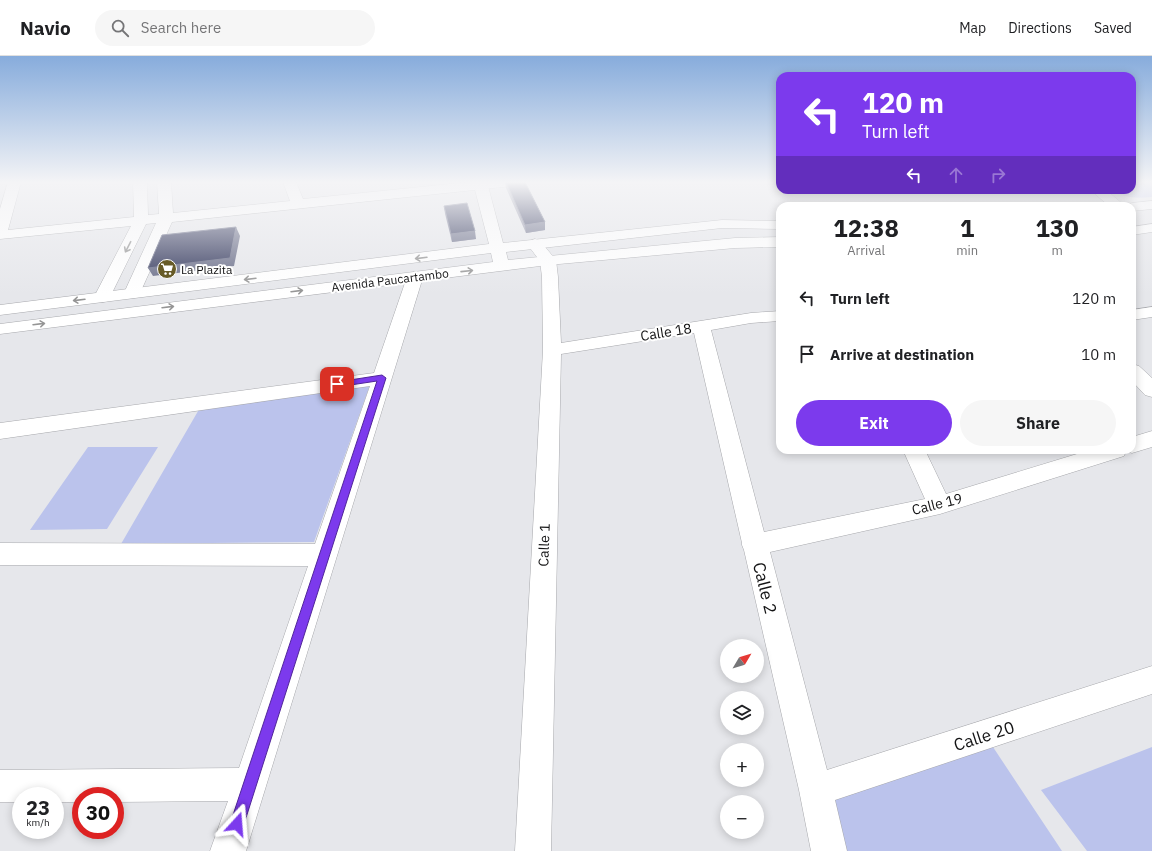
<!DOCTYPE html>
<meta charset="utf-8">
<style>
:root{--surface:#fff;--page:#f6f6f6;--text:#202124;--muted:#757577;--line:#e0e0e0;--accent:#7c3aed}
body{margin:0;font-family:"IBM Plex Sans",sans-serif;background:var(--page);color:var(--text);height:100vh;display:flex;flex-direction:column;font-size:15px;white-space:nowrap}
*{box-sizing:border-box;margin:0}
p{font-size:13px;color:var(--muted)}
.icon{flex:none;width:22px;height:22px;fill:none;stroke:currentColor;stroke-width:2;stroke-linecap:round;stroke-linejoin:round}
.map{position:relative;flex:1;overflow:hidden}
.sheet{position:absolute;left:776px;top:146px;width:360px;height:252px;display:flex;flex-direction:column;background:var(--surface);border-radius:12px;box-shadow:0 2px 10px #0003}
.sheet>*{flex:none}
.guide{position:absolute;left:776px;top:16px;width:360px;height:122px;border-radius:12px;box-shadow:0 2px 10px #0003;background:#7c3aed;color:#fff;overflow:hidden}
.needle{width:26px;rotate:52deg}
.tools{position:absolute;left:720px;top:583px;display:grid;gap:8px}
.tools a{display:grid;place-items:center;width:44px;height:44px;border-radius:50%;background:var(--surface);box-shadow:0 2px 10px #0003;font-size:20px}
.speed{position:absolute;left:12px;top:731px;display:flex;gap:8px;font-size:20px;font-weight:700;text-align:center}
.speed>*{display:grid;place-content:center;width:52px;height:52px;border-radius:50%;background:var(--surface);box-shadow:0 2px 10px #0003;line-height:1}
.speed small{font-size:10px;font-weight:400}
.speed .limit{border:6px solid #d22;background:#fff;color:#111}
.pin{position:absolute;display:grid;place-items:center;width:34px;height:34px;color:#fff;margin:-17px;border-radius:8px;box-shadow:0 2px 6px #0006}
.me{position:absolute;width:44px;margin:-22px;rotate:19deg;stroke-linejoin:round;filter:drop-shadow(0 0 3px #0008)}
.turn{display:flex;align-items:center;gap:14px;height:84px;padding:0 20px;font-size:18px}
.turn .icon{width:52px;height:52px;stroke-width:2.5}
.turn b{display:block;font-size:28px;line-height:34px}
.lanes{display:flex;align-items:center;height:38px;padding:0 20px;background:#0003;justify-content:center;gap:20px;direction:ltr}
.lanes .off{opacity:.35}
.eta{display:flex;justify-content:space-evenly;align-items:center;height:68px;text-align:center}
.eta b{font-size:24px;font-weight:700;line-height:28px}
.primary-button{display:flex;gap:8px;margin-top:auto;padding:8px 20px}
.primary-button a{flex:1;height:46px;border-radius:24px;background:var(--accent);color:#fff;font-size:16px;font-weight:700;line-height:46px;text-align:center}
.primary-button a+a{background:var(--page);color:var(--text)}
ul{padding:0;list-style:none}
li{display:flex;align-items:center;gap:12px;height:56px;padding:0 20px}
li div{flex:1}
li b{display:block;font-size:15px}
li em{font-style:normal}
header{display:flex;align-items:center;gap:24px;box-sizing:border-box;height:56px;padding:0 20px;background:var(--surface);border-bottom:1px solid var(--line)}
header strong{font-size:19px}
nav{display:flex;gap:22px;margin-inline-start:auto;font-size:14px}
.search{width:280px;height:36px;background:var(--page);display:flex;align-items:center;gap:10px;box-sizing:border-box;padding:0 14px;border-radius:22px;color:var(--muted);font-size:15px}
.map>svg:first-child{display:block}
.green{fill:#bbc3ec}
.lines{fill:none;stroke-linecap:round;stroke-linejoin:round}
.street-casing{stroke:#a7a8ac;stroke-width:1}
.secondary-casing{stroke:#a7a8ac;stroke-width:1}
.street{fill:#fff;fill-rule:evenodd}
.secondary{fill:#fff;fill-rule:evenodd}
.wall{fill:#8c8ea3}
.shaded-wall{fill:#676b86}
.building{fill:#31365b;stroke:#676b86}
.oneway{stroke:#959595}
.route{fill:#7c3aed;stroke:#51269a}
.labels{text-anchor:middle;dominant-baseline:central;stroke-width:4;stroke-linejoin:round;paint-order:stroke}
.far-poi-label{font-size:12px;fill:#131314;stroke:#fff;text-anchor:start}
.far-street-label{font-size:12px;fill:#131314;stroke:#fff}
.street-label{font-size:14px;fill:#131314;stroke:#fff}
.near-street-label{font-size:17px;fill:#131314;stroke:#fff}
</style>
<header>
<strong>Navio</strong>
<div class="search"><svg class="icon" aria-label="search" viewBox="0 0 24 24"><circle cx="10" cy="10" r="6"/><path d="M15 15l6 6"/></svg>Search here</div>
<nav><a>Map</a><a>Directions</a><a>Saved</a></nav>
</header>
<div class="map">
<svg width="1152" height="795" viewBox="0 0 1152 795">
<rect width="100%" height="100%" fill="#e6e7eb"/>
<path class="green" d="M1132,126H1152V141C1138,142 1124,143 1113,134H1132Z
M370,329L314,486L121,488L201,350Z
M88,391H158L107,473L30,474Z
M991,688L1062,795H840L826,743Z
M1152,691V795H1087L1041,734Z"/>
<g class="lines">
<defs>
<path id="street" d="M8,126H21L8,174L134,161L133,126H147L148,159L159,158L157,126H171L173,157L290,145L283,126H296L303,143L470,126H518L517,129L512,130L172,166L140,237L138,241L132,242L126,241L124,237L156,167L146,168L110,241L108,245L102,246L96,245L94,241L131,170L0,183V153Z
M535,183L540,185L556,204L558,221L561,287L751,257L780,255V265L751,267L711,274L764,476L925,443L903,394H925L946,438L1090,394H1132V381L1152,375V391L1132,397L1126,395L1124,400L940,458L770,496L827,714L1152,610V638L835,744L847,795H811L799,734L744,494L742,489V487L694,277L561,298L551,795H515L543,294L542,221L540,205L527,188L530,185Z
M415,216L421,218L423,221L246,795H210L228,745L115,746V740H81V746H55V740H21V746H0V714L239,712L308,510L0,509V487L315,488L370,330L0,383V367L374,317L407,221L409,218Z
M1152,251V261L1132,264V254Z
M1132,308L1139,310L1152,322V341L1145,339L1132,325Z"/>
<path id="secondary" d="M476,126H489L488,130L503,187L722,164L780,165V173L722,172L506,196L508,204L735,182L780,181V191L735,192L548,209L0,278V268L493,206L491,197L0,259V249L489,188L474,130Z
M1091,134H1106L1125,150H1109Z
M1152,145V153L1132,155V150H1126L1132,147Z
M1152,168V176L1132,179V171Z"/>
</defs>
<use href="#street" class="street-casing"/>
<use href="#secondary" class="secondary-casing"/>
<use href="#street" class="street"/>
<use href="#secondary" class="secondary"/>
</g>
<path class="wall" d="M505,126H525L545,166V174L526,177L506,132Z
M444,150L476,183L452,186L445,158Z"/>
<path class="shaded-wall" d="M545,166V174L526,177L525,169Z
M236,171L240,180L234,210L153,220L148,212Z
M475,175L476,183L452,186L451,178Z"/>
<path class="building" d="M506,126H525L545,166L525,169Z
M467,147L475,175L451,178L444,150Z
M236,171L230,202L148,212L162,179Z"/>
<defs><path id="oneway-shaft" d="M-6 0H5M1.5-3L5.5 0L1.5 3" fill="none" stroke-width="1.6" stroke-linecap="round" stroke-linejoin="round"/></defs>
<g class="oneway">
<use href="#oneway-shaft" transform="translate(128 191) rotate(117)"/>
<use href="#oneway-shaft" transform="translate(421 202) rotate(173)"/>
<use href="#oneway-shaft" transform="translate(467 215) rotate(-6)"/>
<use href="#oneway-shaft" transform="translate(250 223) rotate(173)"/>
<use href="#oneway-shaft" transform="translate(297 235) rotate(-7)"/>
<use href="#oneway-shaft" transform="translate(79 244) rotate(173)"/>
<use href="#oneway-shaft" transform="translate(168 251) rotate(-7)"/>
<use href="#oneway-shaft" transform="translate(39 268) rotate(-7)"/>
</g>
<linearGradient id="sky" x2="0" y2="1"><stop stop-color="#87acdc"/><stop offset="0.53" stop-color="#f4f4f6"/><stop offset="1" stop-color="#f4f4f6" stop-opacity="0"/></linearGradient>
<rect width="1152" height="238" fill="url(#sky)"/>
<path class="route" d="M382,319L386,322L244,768L242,773L237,775L232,773L230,768L377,325L337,331L333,328L337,326Z"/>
<defs>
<symbol id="supermarket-disc" viewBox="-11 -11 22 22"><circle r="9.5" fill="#675b27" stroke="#fff"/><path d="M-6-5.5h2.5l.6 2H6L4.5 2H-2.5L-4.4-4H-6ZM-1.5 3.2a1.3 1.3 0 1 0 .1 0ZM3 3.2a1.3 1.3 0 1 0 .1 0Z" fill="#fff"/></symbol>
</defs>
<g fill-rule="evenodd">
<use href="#supermarket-disc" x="156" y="202" width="22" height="22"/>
</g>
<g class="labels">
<g class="far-poi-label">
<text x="181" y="213">La Plazita</text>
</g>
<g class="far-street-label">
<text transform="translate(390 224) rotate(-7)">Avenida Paucartambo</text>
</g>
<g class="street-label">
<text transform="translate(666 276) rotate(-9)">Calle 18</text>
<text transform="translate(937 448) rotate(-14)">Calle 19</text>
<text transform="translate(544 489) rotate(-88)">Calle 1</text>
</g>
<g class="near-street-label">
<text transform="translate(765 532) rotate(76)">Calle 2</text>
<text transform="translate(984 680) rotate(-18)">Calle 20</text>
</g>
</g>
</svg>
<div class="tools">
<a><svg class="needle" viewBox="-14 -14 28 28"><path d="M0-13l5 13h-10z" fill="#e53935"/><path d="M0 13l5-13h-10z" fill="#757577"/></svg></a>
<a><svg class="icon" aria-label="layers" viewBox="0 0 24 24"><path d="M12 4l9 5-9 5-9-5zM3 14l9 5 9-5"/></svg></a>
<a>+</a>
<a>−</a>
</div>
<div class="speed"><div>23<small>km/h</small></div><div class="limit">30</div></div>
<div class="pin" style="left:337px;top:328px;background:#d93025"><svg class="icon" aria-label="arrive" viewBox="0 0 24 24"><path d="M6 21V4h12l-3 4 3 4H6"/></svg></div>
<svg class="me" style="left:237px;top:768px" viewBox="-20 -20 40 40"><path d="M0-17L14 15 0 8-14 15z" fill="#7c3aed" stroke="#fff" stroke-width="4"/></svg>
<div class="guide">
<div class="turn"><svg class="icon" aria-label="left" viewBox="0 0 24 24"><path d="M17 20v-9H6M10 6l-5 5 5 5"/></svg><div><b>120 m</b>Turn left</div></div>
<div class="lanes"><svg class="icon" aria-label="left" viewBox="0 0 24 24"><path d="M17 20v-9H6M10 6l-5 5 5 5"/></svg><svg class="icon off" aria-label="ahead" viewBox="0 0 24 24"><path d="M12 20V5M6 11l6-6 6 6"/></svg><svg class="icon off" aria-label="right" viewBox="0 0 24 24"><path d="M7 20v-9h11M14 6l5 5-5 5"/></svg></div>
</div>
<section class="sheet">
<div class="eta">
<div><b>12:38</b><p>Arrival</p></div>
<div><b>1</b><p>min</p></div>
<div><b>130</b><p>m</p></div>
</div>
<ul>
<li><svg class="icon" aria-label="left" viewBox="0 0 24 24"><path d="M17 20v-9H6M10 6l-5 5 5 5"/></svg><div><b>Turn left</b></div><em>120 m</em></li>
<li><svg class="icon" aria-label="arrive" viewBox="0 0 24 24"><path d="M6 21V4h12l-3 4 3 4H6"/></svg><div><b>Arrive at destination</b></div><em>10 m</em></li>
</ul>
<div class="primary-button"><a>Exit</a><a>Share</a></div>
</section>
</div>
